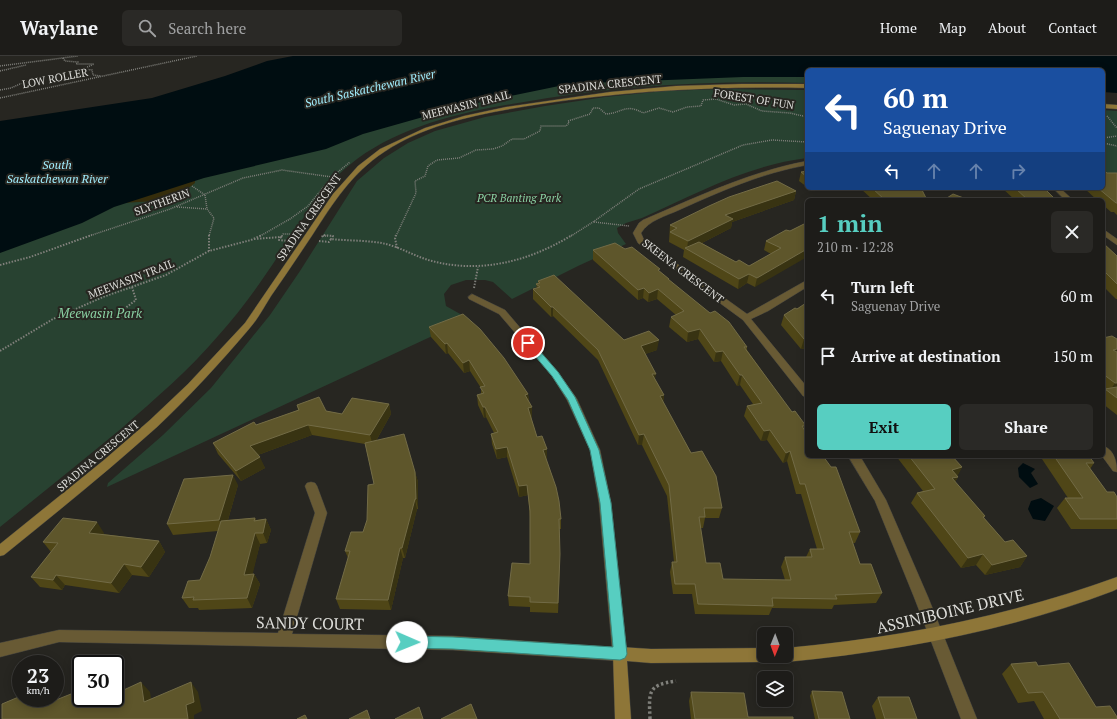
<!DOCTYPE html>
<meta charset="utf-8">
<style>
:root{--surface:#1d1c19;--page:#2a2926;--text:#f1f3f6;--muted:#a0a1a2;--line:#3b3a38;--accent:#57cec1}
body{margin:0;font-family:"PT Serif",serif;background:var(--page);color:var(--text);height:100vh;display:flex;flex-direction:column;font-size:15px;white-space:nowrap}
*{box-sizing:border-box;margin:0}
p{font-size:13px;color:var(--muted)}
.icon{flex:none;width:22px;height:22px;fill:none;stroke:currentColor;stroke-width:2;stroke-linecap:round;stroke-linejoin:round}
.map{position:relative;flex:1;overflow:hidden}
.details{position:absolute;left:805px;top:142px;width:300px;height:260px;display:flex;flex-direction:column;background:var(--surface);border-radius:6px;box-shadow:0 2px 10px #0003,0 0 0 1px var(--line)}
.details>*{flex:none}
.hud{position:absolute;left:805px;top:12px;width:300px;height:122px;border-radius:6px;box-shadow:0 2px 10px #0003,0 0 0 1px var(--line);background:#1a4fa0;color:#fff;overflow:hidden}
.needle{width:26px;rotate:181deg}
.controls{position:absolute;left:757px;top:571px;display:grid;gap:8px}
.controls a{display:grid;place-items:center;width:36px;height:36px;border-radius:6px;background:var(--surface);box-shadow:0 2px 10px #0003,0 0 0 1px var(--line);font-size:20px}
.speed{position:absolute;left:12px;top:599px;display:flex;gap:8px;font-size:20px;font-weight:700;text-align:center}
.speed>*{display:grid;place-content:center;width:52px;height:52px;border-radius:50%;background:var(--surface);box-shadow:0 2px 10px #0003,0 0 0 1px var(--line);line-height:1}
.speed small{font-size:10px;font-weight:400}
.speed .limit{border:2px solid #111;border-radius:6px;background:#fff;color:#111}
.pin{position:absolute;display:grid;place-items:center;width:34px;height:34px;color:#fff;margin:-17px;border:2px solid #fff;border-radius:50%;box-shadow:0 1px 4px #0007}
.me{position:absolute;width:44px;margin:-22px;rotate:91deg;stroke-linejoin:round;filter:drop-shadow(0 0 3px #0008)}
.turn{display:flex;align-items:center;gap:14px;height:84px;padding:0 12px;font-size:18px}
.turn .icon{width:52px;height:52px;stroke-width:2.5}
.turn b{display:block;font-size:28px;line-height:34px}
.lanes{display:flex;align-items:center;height:38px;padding:0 12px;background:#0003;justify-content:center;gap:20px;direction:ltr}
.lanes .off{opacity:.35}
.round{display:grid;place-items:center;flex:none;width:42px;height:42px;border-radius:6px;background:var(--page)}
.headline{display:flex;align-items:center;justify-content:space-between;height:68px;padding:0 12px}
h1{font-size:24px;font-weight:700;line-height:30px;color:var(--accent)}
.action{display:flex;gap:8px;margin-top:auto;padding:8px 12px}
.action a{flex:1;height:46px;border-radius:6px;background:var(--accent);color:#111;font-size:16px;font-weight:700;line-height:46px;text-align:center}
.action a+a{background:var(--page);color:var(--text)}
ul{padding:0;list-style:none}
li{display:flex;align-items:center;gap:12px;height:60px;padding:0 12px}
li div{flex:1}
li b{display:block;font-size:15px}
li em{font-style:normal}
header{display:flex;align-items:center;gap:24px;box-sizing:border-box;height:56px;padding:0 20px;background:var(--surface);border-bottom:1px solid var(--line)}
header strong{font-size:19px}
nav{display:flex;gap:22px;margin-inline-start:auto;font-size:14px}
.search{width:280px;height:36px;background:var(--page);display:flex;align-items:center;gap:10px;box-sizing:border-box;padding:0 14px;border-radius:6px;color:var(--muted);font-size:15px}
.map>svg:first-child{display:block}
.green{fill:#284231}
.sand{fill:#352d0c}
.water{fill:#000d11}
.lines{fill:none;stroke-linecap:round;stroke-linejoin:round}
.street-casing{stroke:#44433e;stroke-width:1}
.secondary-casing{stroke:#44433e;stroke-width:1}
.path-far2{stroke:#7f7f7a;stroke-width:1.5;stroke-dasharray:1 1;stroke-linecap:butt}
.path-far1{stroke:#7f7f7a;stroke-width:2;stroke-dasharray:1.5 1.5;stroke-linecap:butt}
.path{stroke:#7f7f7a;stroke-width:3.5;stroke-dasharray:2.5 2.5;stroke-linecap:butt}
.street{fill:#685a34;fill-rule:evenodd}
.secondary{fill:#8e7638;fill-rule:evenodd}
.wall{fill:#4f4617}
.shaded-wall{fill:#383312}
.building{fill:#5e562b;stroke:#726b46}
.route{fill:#57cec1;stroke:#39867d}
.labels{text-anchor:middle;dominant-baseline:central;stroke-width:4;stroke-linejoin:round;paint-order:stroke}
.far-street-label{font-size:11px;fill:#dcdcd8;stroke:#272621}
.far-park-label{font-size:11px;font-style:italic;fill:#8ad1a3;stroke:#272621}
.far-water-label{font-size:12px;font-style:italic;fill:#a0ecfc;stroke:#272621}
.park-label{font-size:13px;font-style:italic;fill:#8ad1a3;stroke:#272621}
.near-street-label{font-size:16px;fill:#dcdcd8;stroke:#272621}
</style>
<header>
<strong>Waylane</strong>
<div class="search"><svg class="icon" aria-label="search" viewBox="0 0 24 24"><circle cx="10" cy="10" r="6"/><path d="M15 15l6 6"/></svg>Search here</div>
<nav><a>Home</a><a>Map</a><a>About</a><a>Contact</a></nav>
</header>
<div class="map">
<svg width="1117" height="663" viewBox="0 0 1117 663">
<rect width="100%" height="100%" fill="#272621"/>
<path class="green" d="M807,19V27C710,24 613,30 518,47C463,56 404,69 357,103C319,131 293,179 266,218C252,239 235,261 218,280C189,314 155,343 122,372C82,405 41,438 0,471V186L92,154L436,53L562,26L650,22Z
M723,33L807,34V102C748,109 695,138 642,162L626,167L617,172L618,177L626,188L578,210L512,243L493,226L485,224H466L451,229L444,238L446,250L469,263L107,431L108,427L163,379L211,332L270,259L300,215L357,125L384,102L408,87L435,75L485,61L545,50L605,41L665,35Z
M1103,54L1117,55V118H1103Z"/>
<path class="sand" d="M195,123V127L174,143L156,145L122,147Z"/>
<path class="water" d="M293,0H1117V37L1103,36V14H807V21H743L592,27L559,30L462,50L363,78L326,93L204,122L114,151L82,167L0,197V65L152,42L225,20L267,5Z
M1023,407L1035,413L1031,417L1038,428L1030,432L1019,421L1018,412Z
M1041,442L1054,450L1045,465L1033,463L1028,453L1031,445Z"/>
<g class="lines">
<defs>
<path id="street" d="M807,105V109C762,117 721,135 679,154C666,160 649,164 641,177L644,184L747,258L807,224V231L768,255L751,263L807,331V341L803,340L743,264L638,187L633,177L639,167L643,164C697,141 749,116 807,105Z
M1053,132H1060L1073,144H1065Z
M1103,173L1117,183V189L1103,179Z
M472,238L505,254L558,316L577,343L600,394L611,447L627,598L625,603L620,605L453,594L59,586L0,601V587L59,574L278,577L315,457L305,430L307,427L311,426L315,427L317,430L327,457L292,578L453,580L612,591L599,447L590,394L567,344L552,320L499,258L469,243L468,241Z
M1103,390C1114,393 1117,406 1117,416L1113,415L1102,400H1103Z
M848,400H860L886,444L928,541L977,663H961L914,541L875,445Z"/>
<path id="secondary" d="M741,28H807V32C716,30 625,35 534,49C484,57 427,67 384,96C352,117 333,147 313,178C299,199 285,220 271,240C264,251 258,263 249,273C220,307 189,341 157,371C108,415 56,457 4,499L0,500V488L104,404L150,364L188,328L245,267L333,138L358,110L380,93L425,72L464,60L506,51L610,36L676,30Z
M1103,48L1117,49V53L1103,52Z
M1117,521V533L1113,535C1008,575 897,595 786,606L781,604L779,600H786V592C899,582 1010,560 1117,521Z
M620,591L651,593L764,592V600H771L769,604L764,606L651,607L627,605L631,663H615L613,598L615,593Z"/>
</defs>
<use href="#street" class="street-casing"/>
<use href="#secondary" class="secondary-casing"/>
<path class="path-far2" d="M63,2L65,5L78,6L76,8H94L83,13L92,14L93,19L101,20
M0,10L78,0
M0,15L26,9
M0,34L11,32L29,24L83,13
M0,42L197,0
M1107,60L1117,72
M1103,82L1117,80
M1103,87L1117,90
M192,130L205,139L207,153L214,162L209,180
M177,151L207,153
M594,166L629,170
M89,180L170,153L243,122L282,114L332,121
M260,180L290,163L308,150L332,121L350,106
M282,180L283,178H293L292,180
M323,180H329
M396,180L416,137L415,125L425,120L428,110L437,104L459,102L476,94L493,93L502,90L512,83H524L540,75L541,70H566L569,67L568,65L590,58L593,52H599L606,58C622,57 626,47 643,57L659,52L673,56L687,51L701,50L703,44L716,43L734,49L746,48L762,55L790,57L807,61
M571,180L593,166L639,133L743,89L772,84L807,86"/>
<path class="path-far1" d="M209,179V195
M396,179L395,182L397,192
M281,181L283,179
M291,181L293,179
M322,181L323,179L333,180L331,183
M254,183L281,181L279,184L289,185L291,181H295
M319,185L329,186L331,183C349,185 369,184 386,188C402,192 416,201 432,205C481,218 530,205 572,179
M0,209L30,201L92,179
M474,232L478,211
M120,261L124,253L136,244L132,231
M0,295L53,263L103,241L166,219L209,195L251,184L262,179"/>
<path class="path" d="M650,663C649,636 647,629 676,625"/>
<use href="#street" class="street"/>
<use href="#secondary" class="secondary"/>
</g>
<path class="wall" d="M807,115V131L799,125L801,116Z
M1107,117H1117V159L1114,156H1111L1103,149V144H1097L1084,132H1103Z
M808,132H830L812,135Z
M860,132H921L927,144H873Z
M1002,132H1044L1056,144H1015Z
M796,135L794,144L732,166L731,172L702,187L736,206L749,210L771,198L764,194L766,185L790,175L804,168L755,231L747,227L738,233L683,201L684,194L669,186L670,169Z
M1103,187L1117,200V243H1116L1103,230Z
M593,194L660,216L669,223V224L747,291V294L804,374L860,476L855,487H853L860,508L882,537L876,547L834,549L832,553L772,552L769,559L695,558L692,538H673L670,516L672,506H674L667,440L642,389H638L598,304L553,260L551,261L533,243V233L537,232L536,228L538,227V225L624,284L657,294L645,298L655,323L664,339L663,346L722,452L719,462H705L703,472H700L706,507L723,523L785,524L781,511L785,501H806L810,493H817L801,438H796L787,405L783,407L767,384L761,385L744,360L747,350L753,348L740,329L737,330L721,305L714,306L698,283L687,286L669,271L671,261L676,259L657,243L648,246L643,242L638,244L593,204Z
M807,248V292L801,293L781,269L784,259Z
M429,271L528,338L529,345L532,362H531L537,381L547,393L546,403L561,463V473H559L560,508L558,557L530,556V551L509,550L508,540L530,508V461L528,439L519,441L507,401L497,403L492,388L491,378L494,377L486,361L484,362L478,349L477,339L481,338V332L470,315L464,317L448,297L446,298L431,281Z
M1103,282L1117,283V359L1103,348V336L1104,335L1103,334Z
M389,348L391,358L376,385L415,416L418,426V453H417L405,502H403L391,554L340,553L336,543L348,502L345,495L363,476L367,464L374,428L365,388L312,379L258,399L265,412L241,425L218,398L213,387L256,369L298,354L297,349L342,358Z
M896,400H952L962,411L957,420L958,421L955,426L985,460L984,462L1005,486L1027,500L1020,511L985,519L976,509L961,512L911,447L917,437L923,435Z
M1040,400H1089L1094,407L1090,413L1107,436L1117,441V473H1071L1057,452L1065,442H1068Z
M238,429L228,464L255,462L256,464L266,463L271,474L267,487L260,488L252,518H254L260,528L252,552L199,554L198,552H189L182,542L200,524L210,501L218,475L173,479L167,468Z
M104,477L103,478L159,485L165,496L149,521L132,519L119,537L65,529L62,534L40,531L31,521L51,496L43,486Z
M1011,608L1038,610L1096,651L1117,663H1044L1034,645L1018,647L1002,618Z
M812,635L850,663H815L810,640Z
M691,636L748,661L793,663H691L689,645Z
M878,641L917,663H876L872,650Z"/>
<path class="shaded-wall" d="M813,132H830L812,135Z
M796,135L794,144L732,166L731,172L688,194L687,193L688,185L725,159Z
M807,193V201L755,231L757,222Z
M749,218L747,227L738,233L739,223Z
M644,232L643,242L638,244V234Z
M658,233L657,243L648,246L649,237Z
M551,251H553V260L551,261Z
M700,273L698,283L687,286L688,276Z
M807,282V292L801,293L804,283Z
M659,284L657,294L640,300L641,290Z
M447,287L448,297L446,298L445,288Z
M1117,293V301L1113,294Z
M723,295L721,305L714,306L716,296Z
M469,304L470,315L464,317L463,307Z
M652,318H656L654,328Z
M740,319H742L740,329L737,330Z
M1115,327H1117V335L1109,336Z
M528,338L529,349L525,339Z
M664,339L663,349L660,340Z
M389,348L391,358L373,390L370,379Z
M483,351H485L486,361L484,362Z
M532,351V362L528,363V352Z
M308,369L312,379L255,400L250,390Z
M802,370H806L802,380Z
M770,374L767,384L761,385L764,375Z
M644,378L642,389H638L639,379Z
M507,391V401L497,403L496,393Z
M547,393V403L543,404V394Z
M790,395L787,405L783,407L786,397Z
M260,401L265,412L241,425L236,415Z
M962,411L957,421H958L952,431V414Z
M415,416L418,426V453L416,443Z
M233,419L238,429L225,474L219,464Z
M527,429L528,439L519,441V430Z
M415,443L417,453L405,502L402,492Z
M266,463L271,474L267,487L263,477Z
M97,466L104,477L97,487L89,477Z
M255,477L260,488L250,529L244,519Z
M159,485L165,496L149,521L141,511Z
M400,492L403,502L391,554L388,544Z
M560,498V508L558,557V547Z
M983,498L976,509L961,512L968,502Z
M1027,500L1020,511L985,519L992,509Z
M124,508L132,519L119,537L111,527Z
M254,518L260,528L252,552L247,542Z
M56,519L65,529L62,534L53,524Z
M141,626L150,636L153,655L144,646Z
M191,626L198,636L202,655L194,659V663H188L186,649Z
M41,642H51L52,659L41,650Z
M93,642H102V657L93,647Z"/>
<path class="building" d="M1103,114L1107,117H1117V147H1116L1098,132H1103Z
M807,115V121L801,116Z
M777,125L796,135L725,159L733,163L688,185L670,176L677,172L670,169L709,150L729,141Z
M872,132H921L927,144H885Z
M1015,132H1044L1056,144H1028Z
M953,138L969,144H944Z
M804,168H807V193L757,222L749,218L739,223L685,192L699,186L736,206L739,204L749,210L781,192L766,185L786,174L790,175Z
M615,187L625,193L632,191L660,213L658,214L669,223H668L710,257L715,255L729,266L747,291H744L792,356L795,355L806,370H802L807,378V400H823L831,411H836L860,476H849L860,508H871L882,537L835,539L837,543L772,542L773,550L698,548L695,528H675L672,506H677L669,429L644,378L639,379L598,294L553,251H551L533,233L540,231L536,228L540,227L538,225L554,219L624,284L649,275L659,284L641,290L656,318H652L664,339L660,340L691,397L702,395L716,420L722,452H704L705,461H699L706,507H720L723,523L791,524L785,501H812L810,493H824L805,428H800L790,395L786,397L770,374L764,375L747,350L762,347L742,319H740L723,295L716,296L700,273L688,276L671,261L684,255L658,233L649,237L644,232L638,234L593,194Z
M1103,187L1117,200V228L1103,214Z
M806,247L807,248V282L804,283L784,259L795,252L797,253Z
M463,258L480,273L504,302L528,338L525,339L532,351L528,352L537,381L542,380L547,393L543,394L556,431L559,445L561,463H559L560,498L558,547L530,546V541L508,540L512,507L530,508V455L527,429L519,430L507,391L496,393L491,378L498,376L485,351H483L477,339L484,337L480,331L485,330L469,304L463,307L447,287L445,288L429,271Z
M1112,280L1117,283V293L1113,294L1117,296V327H1115L1103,318V282Z
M1117,331V342L1105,333Z
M319,341L326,355L342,358L352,342L389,348L370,379L308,369L250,390L260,401L236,415L213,387L254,366L256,369L299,354L297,349Z
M404,378L415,416L416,443H415L402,492H400L388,544L336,543L350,495H345L351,476H363L367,464L368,429L374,428L365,387Z
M909,400H952L962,411L952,414L958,421L952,422L985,460L983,461L1005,486L1013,484L1027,500L992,509L983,498L968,502L917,437L935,433Z
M1054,400H1089L1094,407H1086L1107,436H1114L1117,441V463H1080L1065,442H1083Z
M233,419L219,464L167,468L184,423Z
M63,462L97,466L89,477L159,485L141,511L124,508L111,527L56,519L53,524L31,521L58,487L43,486Z
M255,462L254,465L266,463L263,477H255L244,519L254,518L247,542L193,544L194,541L182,542L188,525L200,524L210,501L221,465Z
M1036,606L1038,610L1069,607L1096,651L1110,650L1117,661V663H1060L1043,636L1028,637L1011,608Z
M141,626L144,646L191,626L194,646L186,649L188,663H2V648L21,640V642H41V650L81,634V642H93V647L106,642H115V638Z
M812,635L842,636L850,663H819Z
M691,636L744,637L748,661H793V663H695Z
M878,641H909L917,663H885Z
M471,648L477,663H441Z
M419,651L423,663H395Z
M367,654L370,663H349Z
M305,659L307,663H297Z"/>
<path class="route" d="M528,284L531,285L558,316L575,341L599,394L611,447L627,598L625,602L620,604L453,593L407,592L402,590L400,586L402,582L407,580L453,581L613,591L600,447L590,394L568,344L552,320L524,287Z"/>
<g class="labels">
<g class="far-street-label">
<text transform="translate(55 22) rotate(-11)">LOW ROLLER</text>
<text transform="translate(610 28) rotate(-6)">SPADINA CRESCENT</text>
<text transform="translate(754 43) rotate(9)">FOREST OF FUN</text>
<text transform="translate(466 49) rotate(-14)">MEEWASIN TRAIL</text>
<text transform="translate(162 146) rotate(-20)">SLYTHERIN</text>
<text transform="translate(309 161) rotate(-55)">SPADINA CRESCENT</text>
<text transform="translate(683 215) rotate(37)">SKEENA CRESCENT</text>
<text transform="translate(131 223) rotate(-21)">MEEWASIN TRAIL</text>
<text transform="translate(98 400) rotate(-40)">SPADINA CRESCENT</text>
</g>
<g class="far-park-label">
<text x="519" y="142">PCR Banting Park</text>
</g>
<g class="far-water-label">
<text transform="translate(370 32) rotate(-13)">South Saskatchewan River</text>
<text x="57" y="108">South<tspan x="57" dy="14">Saskatchewan River</tspan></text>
</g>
<g class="park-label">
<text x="100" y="257">Meewasin Park</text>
</g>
<g class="near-street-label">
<text transform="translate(950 555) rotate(-13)">ASSINIBOINE DRIVE</text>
<text transform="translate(310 567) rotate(1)">SANDY COURT</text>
</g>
</g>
</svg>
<div class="controls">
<a><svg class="needle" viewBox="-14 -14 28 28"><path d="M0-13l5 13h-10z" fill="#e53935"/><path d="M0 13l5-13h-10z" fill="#a0a1a2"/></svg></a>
<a><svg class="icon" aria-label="layers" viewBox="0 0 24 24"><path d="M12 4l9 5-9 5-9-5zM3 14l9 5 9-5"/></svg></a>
</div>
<div class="speed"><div>23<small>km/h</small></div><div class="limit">30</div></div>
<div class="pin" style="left:528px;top:287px;background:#d93025"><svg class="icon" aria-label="arrive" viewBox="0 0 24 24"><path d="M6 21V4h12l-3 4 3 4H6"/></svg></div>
<svg class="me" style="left:407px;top:586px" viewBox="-20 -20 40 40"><circle r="19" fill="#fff"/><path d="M0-13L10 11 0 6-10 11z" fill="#57cec1"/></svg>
<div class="hud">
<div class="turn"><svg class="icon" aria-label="left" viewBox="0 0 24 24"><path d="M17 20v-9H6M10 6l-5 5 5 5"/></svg><div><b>60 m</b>Saguenay Drive</div></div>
<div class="lanes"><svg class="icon" aria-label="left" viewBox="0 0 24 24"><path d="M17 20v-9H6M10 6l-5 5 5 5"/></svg><svg class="icon off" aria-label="ahead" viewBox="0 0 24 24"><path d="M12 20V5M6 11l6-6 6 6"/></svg><svg class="icon off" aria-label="ahead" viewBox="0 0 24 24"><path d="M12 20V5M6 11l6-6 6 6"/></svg><svg class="icon off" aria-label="right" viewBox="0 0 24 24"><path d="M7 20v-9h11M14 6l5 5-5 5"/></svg></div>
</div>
<section class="details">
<div class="headline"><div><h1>1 min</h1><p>210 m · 12:28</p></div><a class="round"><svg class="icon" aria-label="close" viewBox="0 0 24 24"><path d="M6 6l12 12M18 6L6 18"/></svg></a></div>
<ul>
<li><svg class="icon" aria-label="left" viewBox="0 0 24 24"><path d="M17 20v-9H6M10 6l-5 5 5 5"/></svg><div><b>Turn left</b><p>Saguenay Drive</p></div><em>60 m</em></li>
<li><svg class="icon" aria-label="arrive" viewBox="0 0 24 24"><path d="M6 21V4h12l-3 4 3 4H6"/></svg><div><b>Arrive at destination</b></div><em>150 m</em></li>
</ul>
<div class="action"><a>Exit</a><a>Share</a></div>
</section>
</div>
